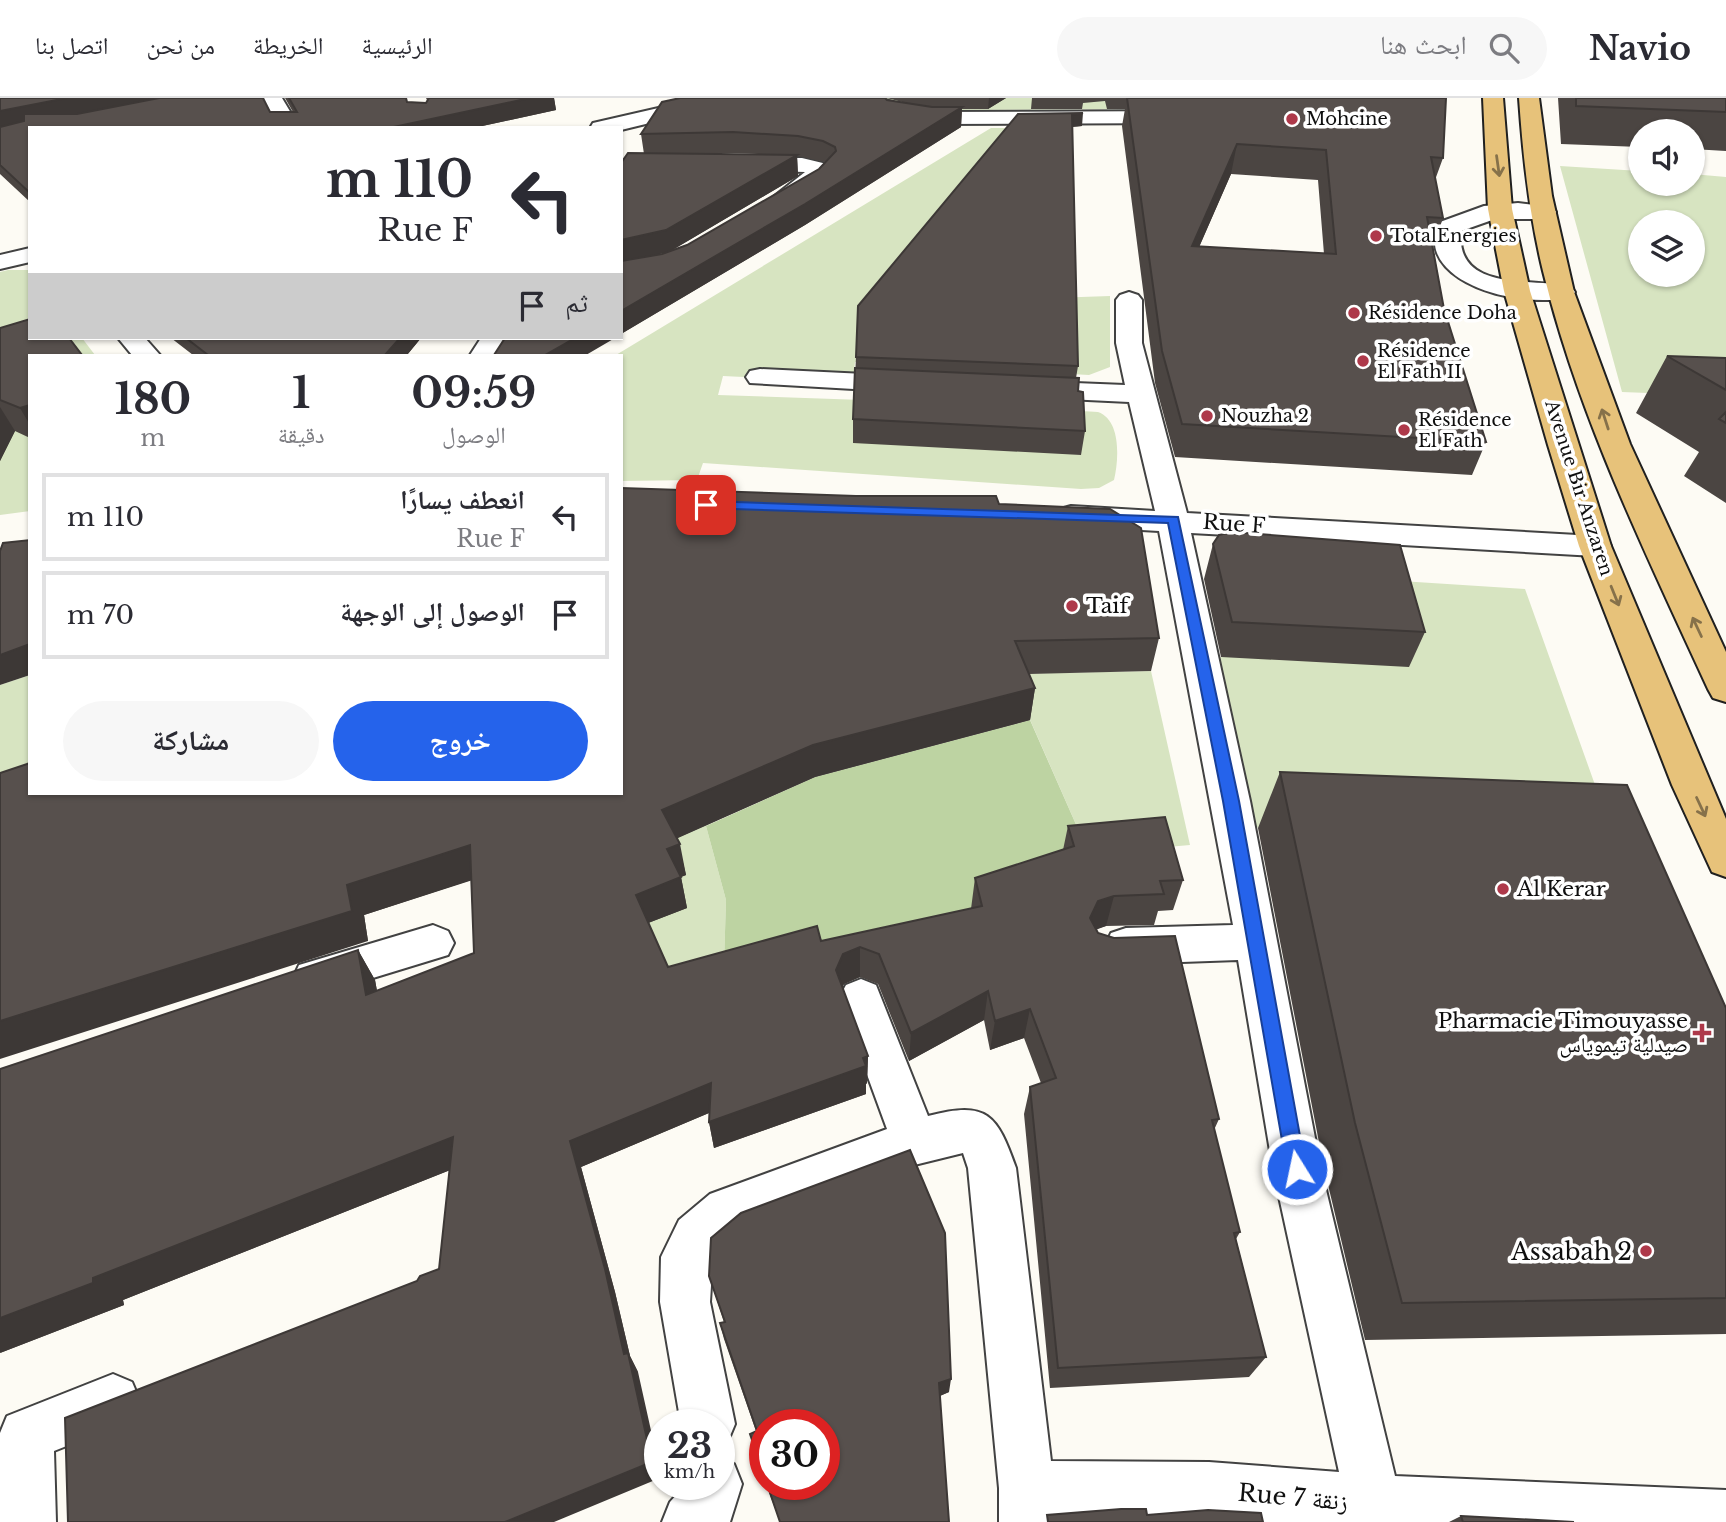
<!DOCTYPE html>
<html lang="ar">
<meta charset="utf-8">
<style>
:root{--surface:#fff;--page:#f7f7f7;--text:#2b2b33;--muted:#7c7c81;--line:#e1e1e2;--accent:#2563eb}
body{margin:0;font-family:"Libre Baskerville","Noto Naskh Arabic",serif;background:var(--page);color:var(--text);direction:rtl;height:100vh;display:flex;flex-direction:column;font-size:26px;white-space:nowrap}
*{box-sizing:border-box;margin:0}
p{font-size:23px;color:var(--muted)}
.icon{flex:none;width:38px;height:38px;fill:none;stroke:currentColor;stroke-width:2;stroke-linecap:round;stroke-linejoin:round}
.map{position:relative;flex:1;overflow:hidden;direction:ltr}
.panel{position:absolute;left:28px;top:256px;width:595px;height:441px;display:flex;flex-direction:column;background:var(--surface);border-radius:0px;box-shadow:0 2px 5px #0004;direction:rtl}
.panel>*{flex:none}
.guide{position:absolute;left:28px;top:28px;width:595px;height:214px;border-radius:0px;box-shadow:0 2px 5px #0004;direction:rtl;background:#fff;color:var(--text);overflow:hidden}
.controls{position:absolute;left:1628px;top:21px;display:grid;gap:14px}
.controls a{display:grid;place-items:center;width:77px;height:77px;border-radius:50%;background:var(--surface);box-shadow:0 2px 5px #0004;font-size:35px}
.speed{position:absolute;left:644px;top:1311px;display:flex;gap:14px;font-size:35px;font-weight:700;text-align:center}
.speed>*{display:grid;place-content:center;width:91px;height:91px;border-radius:50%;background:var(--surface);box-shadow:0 2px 5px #0004;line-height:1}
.speed small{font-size:18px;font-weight:400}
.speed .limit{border:10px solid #d22;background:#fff;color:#111}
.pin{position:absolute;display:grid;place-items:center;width:60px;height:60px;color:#fff;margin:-30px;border-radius:14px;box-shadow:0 4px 10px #0006}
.me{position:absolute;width:77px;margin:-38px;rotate:350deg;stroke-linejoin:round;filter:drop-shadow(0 0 5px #0008)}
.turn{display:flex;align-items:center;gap:24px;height:147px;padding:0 35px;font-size:32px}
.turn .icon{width:91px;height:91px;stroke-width:2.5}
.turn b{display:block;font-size:49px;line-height:60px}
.then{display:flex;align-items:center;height:66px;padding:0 35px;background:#0003;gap:14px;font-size:26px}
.eta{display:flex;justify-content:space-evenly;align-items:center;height:119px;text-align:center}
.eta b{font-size:42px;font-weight:800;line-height:49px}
.primary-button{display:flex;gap:14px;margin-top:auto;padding:14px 35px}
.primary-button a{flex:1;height:80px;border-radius:42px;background:var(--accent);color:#fff;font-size:28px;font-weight:800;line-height:80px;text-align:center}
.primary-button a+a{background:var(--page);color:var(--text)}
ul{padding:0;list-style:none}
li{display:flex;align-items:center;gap:21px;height:88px;margin:0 14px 10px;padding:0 21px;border:4px solid var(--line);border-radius:0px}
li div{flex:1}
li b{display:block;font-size:26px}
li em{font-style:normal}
header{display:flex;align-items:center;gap:42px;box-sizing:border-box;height:98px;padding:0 35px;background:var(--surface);border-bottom:2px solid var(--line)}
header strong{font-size:33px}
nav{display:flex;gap:38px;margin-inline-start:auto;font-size:24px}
.search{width:490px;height:63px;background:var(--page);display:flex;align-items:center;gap:18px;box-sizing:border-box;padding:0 24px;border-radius:38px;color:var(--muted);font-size:26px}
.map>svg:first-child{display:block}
.green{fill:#d7e4c1;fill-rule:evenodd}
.forest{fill:#bdd3a2}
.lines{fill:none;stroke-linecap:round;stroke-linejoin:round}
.minor-casing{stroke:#424242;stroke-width:4}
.major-casing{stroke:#202020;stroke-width:4}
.minor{fill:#fff;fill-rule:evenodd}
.major{fill:#e7c27a;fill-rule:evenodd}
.wall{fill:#4b4542;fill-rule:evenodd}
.shaded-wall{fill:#3d3836}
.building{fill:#57504d;stroke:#3d3836;stroke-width:2;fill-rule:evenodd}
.oneway{stroke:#86714a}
.route{fill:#2563eb;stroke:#184099;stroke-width:2}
.poi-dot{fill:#ae394a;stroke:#fff;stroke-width:2.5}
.labels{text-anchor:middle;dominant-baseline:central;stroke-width:7;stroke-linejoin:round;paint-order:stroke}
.far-poi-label{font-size:18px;fill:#0f0f0f;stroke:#fff;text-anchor:start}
.far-street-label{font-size:18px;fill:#0f0f0f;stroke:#fff}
.street-label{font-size:21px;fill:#0f0f0f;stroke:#fff}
.poi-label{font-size:21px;fill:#0f0f0f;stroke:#fff;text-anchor:start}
.near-poi-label{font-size:24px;fill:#0f0f0f;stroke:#fff;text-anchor:end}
.near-street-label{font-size:24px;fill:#0f0f0f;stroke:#fff}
</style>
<header>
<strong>Navio</strong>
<div class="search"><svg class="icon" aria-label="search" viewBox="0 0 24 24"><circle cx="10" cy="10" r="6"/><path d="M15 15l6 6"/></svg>ابحث هنا</div>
<nav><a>الرئيسية</a><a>الخريطة</a><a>من نحن</a><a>اتصل بنا</a></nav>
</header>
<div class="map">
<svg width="1726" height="1424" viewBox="0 0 1726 1424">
<rect width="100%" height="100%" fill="#fdfbf4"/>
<path class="green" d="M886,0H1217L1181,11L956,12L892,6Z
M991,30H1015L873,206L1110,198V269L1089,277L855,264L853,284L723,278L718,297L949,305L1098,314C1121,322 1119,361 1114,382L1099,390L1081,391L703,365L697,382L621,383V257H616Z
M1560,68L1640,73V86H1692V76L1726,79V298L1622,294ZM1640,124H1692V177H1640Z
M8,172H30V240H82L95,257H30V413L0,417V174Z
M1385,482L1525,491L1614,740L1382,736L1250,729L1215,560L1223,559Z
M1151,573L1190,747L1089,756L1010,576Z
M30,577V695L0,715V587Z
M718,722L706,728L726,802L724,866L479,951L643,827L674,782L685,777H576Z"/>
<path class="forest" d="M1030,622L1089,756L974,840L826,882L724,866L726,802L706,728L815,679Z"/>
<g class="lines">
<defs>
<path id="minor" d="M262,0H282L300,30H278Z
M702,0H739L736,4L621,32L590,30L593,25Z
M867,0C893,0 904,12 932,14L1190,13L1217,6L1219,0H1239L1234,14L1190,25L932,26L887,19Z
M744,60H802L831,67L834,72L792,105H776L772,100L805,74L736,72L733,67Z
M1518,105L1552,109L1556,114L1552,119L1544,121H1495L1461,133C1455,195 1532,179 1571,189L1575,194L1571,199C1533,209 1453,195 1437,155C1433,146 1435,132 1440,124L1484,108Z
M30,150V164L0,171V157Z
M1129,194L1138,197L1142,202V245L1187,415L1595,438L1606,441L1611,448L1606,455L1595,458L1191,435L1250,703L1321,1071L1395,1378L1726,1392V1424H1264L1209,1420L1055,1418V1424H999V1390L968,1070L963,1055L894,1072L743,1130L713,1156L710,1204L735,1326L727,1345L719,1348V1326H681L660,1204L661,1159L679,1122L710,1096L887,1031L839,900L846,887L861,881L876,887L928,1018C988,1002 997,1017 1016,1070L1051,1363L1209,1364L1339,1374L1273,1071L1238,862L1126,866L1111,861L1105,848L1111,835L1126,830L1233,827L1159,433L1071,428L1060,425L1055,418L1060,411L1071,408L1155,413L1129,304L1025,299L1015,297L1011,291L1015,285L1025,283L1125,287L1116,245V202L1120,197Z
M118,240H145L160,257H132Z
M481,240H507L496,257H470Z
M760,271L906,278L916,280L920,286L916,292L906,294L750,285L746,279L750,273Z
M433,827L448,833L454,845L448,857L314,898L299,893L293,880L299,867Z
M113,1276L132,1284L140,1303L132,1322L54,1353L56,1424H0V1335L7,1318Z
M719,1361L734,1366L742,1386L730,1424H662L670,1404L686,1386H719Z"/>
<path id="major" d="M1483,0H1503L1512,111L1530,193L1611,448L1726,721V779L1712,774L1672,687L1579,448L1548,347L1504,193L1488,111Z
M1519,0H1539L1552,98L1574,194L1630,346L1726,554V604L1713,600L1708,591C1646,456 1578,318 1543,173C1529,116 1523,58 1519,0Z"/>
</defs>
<use href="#minor" class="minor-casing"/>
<use href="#major" class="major-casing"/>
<use href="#minor" class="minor"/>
<use href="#major" class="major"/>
</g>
<path class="wall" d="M0,0L270,14H293L285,0H406L407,4L426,5L427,2L426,0H554L556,12L473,30H30V104L0,76Z
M887,0H1006L988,11H962L961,29L805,127L621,236L644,56L641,36L887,2L906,5ZM734,55L778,57L658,56ZM797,58L825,64L819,71L687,147L662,156L640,160L669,154L798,78Z
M1032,0H1446L1443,60L1435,82L1443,120L1433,149L1444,211L1486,344L1472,377L1175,359L1155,285L1122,28L1125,11H1107L1105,3L1083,5L1082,11H1031ZM1231,76L1318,82L1324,156L1199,149Z
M1558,0H1726V53L1692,51V33H1640V49L1561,46Z
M1018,16L1082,28L1072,29L1078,268L1076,280L1085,333L1081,357L853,345V321L856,259Z
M0,230L30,257V340L15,333L0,363Z
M171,240H317L312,241L421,240L407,257H193Z
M1667,258L1726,260V405L1684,378L1699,354L1636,315Z
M999,406L1159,540L1151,573L1029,576L1035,590L1030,622L815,679L677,740L686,777L681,779L687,810L648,825L668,869L821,843L971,811L975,780L1063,752L1068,728L1183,782L1173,812L1158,813L1154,827L1106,828L1096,831L1219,1021L1214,1032L1240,1134L1236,1141L1266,1259L1249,1279L1050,1290L1024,1016L1030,989L1041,985L1024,940L990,952L984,922L909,963L878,886L860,879L844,886L842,889L868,958L867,985L866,986V996L714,1050L709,1024V1015L581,1069L615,1194L630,1258L638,1274L417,1183L439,1171L450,1072L123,1202L124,1207L0,1255L358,852L375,882L377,893L474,855L471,782L364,817L368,843L30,695Z
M1213,446L1425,534L1409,569L1221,559L1204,481Z
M1280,674L1722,902L1726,910V1236L1365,1242L1324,1070L1258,730Z
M709,1178L949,1294L940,1298L949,1424H780L766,1386H824L765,1326V1381L750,1336L756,1333L724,1241L720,1225L724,1224Z
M1461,1418L1574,1424H1449Z"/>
<path class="shaded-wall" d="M67,0H160L0,32V13Z
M530,0H554L556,12L473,30H389Z
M989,0H1006L988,11Z
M962,9L961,29L805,127L621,236V213Z
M1083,15L1082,28L1070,29L1072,17Z
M1237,46L1231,76L1186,179L1192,148Z
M797,57L798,78L669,154L621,164V142Z
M269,240H317L281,248Z
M400,240H421L407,257H385Z
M575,240H615L586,257H545Z
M30,307V327L20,310Z
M0,309L15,333L0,363Z
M30,546V577L0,587V557Z
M1035,590L1030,622L815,679L669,744L662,712L813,647Z
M680,746L686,777L681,779L687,810L643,827L636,797L667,751Z
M470,747L482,779L364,817L368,843L0,961V923L347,787Z
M1114,798L1106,828L1090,834V820L1098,803Z
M860,849V879L844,886L837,901L836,872L843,856Z
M358,852L375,882L383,926L366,897Z
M988,893L984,922L909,963L911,935Z
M1030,911L1024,940L990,952L995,923Z
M868,958L867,985L866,986V996L714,1050L709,1024Z
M711,985L716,1012L581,1069L615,1194L630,1258L638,1274L660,1373V1380L554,1424H505L624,1256L570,1043Z
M453,1039L468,1065L123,1202L124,1207L0,1255V1220L93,1180Z
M951,1281L949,1294L937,1299L939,1285Z"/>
<path class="building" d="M0,0H67L0,13Z
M159,0H263L270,14H297L289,0H406L407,4L426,5L429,0H530L389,30H30V95L0,67V29L24,23V16H77Z
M680,0H885L887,2L932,9H962L805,106L621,213V163L662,156L687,147L819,71L836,53L835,49L823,43L798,38L733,34L641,36L662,4Z
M1127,0H1446L1443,60L1431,59L1443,120L1427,119L1444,211L1486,344L1182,326L1162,253ZM1237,46L1326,52L1336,156L1192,148Z
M1576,0H1726V14L1576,8Z
M1083,15L1072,17L1078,268L856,259L858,208L1018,16Z
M628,55L797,57L666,132L621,142V65Z
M30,221V240H69L82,257H30V307L20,310L0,302V230Z
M186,240L316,241L322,240H400L385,257H208Z
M505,240H575L545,257H494Z
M1667,258L1726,260V292Z
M855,270L1079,280L1078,293L1083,294L1085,333L853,321Z
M1726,314V325L1719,321Z
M621,390L856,398H996L999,406L1110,411L1141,430L1159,540L1015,543L1035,590L813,647L662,712L680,746L667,751L681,779L636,797L668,869L817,828L821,843L982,808L975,780L1074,748L1068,728L1165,719L1183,782L1160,783L1164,796L1114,798L1098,803L1090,820L1098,835L1114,840L1175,838L1219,1021L1212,1022L1240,1134L1234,1135L1266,1259L1058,1270L1030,989L1056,980L1030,911L995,923L988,893L911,935L879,856L860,849L843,856L836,872L868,958L863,960L866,968L709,1024L711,985L570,1043L605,1171L624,1256L628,1255L652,1364L505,1424H68L65,1320L417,1183L420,1178L439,1171L453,1039L93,1180V1185L0,1220V971L358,852L366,897L474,855L470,747L347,787L352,813L0,923V675L30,665V695H621Z
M1232,434L1400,447L1425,534L1232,524L1213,446L1219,437Z
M30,442V546L0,557V453L3,445Z
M1280,674L1627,687L1726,910V1200L1402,1205L1355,1025Z
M910,1052L945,1135L951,1281L939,1285L949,1424H780L767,1386H824V1326H765V1379L750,1336L757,1333L720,1225L725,1224L709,1178L711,1140L741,1115Z
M1121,1411H1146L1147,1417L1208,1412L1261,1415L1263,1424H1048L1047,1417Z
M1461,1418L1574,1424H1463Z"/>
<defs><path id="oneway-shaft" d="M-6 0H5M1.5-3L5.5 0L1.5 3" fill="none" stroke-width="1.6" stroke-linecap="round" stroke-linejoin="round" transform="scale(1.75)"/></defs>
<g class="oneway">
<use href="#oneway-shaft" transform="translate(1498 68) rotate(82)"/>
<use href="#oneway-shaft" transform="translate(1605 321) rotate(-108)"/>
<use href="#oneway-shaft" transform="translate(1615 498) rotate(68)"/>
<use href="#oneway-shaft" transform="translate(1697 529) rotate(-115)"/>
<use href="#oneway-shaft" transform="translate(1701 709) rotate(65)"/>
</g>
<path class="route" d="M706,403L1178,419L1239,703L1306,1071L1304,1078L1297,1081L1290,1078L1287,1071L1223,703L1168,425L701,410V405Z"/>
<g class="poi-dot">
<circle cx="1292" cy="21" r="7"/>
<circle cx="1376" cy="138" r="7"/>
<circle cx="1354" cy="215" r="7"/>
<circle cx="1363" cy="263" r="7"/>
<circle cx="1207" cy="318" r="7"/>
<circle cx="1404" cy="332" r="7"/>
<circle cx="1072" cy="508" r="7"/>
<circle cx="1503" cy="791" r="7"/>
<path d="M1698.5 924.5h7v7h7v7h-7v7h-7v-7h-7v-7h7z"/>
<circle cx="1646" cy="1153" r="7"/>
</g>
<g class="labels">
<g class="far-poi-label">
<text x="1306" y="21">Mohcine</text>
<text x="1390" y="138">TotalEnergies</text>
<text x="1368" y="215">Résidence Doha</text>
<text x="1377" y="253">Résidence<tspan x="1377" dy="21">El Fath II</tspan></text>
<text x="1221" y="318">Nouzha 2</text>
<text x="1418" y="322">Résidence<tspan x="1418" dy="21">El Fath</tspan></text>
</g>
<g class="far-street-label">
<text transform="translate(1579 390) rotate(72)">Avenue Bir Anzaren</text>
</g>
<g class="street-label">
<text transform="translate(1234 426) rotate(4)">Rue F</text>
</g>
<g class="poi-label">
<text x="1086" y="508">Taif</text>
<text x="1517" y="791">Al Kerar</text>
<text x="1688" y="923" text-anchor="end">Pharmacie Timouyasse<tspan x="1688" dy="24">صيدلية تيموياس</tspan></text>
</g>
<g class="near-poi-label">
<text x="1632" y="1153">Assabah 2</text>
</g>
<g class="near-street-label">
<text transform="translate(1293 1399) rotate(5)">Rue 7 زنقة</text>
</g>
</g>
</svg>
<div class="controls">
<a><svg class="icon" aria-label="sound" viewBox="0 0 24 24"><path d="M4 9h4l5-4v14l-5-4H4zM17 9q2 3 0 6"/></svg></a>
<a><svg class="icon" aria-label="layers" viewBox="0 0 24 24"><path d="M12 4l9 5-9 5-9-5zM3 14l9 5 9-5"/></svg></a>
</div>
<div class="speed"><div>23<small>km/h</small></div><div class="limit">30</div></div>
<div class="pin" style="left:706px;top:407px;background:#d93025"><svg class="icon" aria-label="arrive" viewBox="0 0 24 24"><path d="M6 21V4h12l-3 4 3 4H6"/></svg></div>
<svg class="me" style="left:1297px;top:1071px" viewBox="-20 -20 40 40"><circle r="17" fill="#2563eb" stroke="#fff" stroke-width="3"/><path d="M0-11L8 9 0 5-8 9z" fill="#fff"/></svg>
<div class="guide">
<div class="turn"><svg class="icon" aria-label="left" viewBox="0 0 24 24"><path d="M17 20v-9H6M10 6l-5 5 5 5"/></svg><div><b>110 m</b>Rue F</div></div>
<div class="then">ثم<svg class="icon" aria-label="arrive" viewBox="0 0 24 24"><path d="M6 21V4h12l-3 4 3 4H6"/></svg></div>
</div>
<section class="panel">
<div class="eta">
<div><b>09:59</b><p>الوصول</p></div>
<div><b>1</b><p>دقيقة</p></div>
<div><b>180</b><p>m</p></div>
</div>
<ul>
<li><svg class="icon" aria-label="left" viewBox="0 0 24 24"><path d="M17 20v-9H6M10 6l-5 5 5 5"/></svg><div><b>انعطف يسارًا</b><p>Rue F</p></div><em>110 m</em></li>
<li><svg class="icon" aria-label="arrive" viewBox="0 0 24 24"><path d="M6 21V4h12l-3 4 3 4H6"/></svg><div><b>الوصول إلى الوجهة</b></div><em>70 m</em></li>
</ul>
<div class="primary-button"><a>خروج</a><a>مشاركة</a></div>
</section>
</div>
